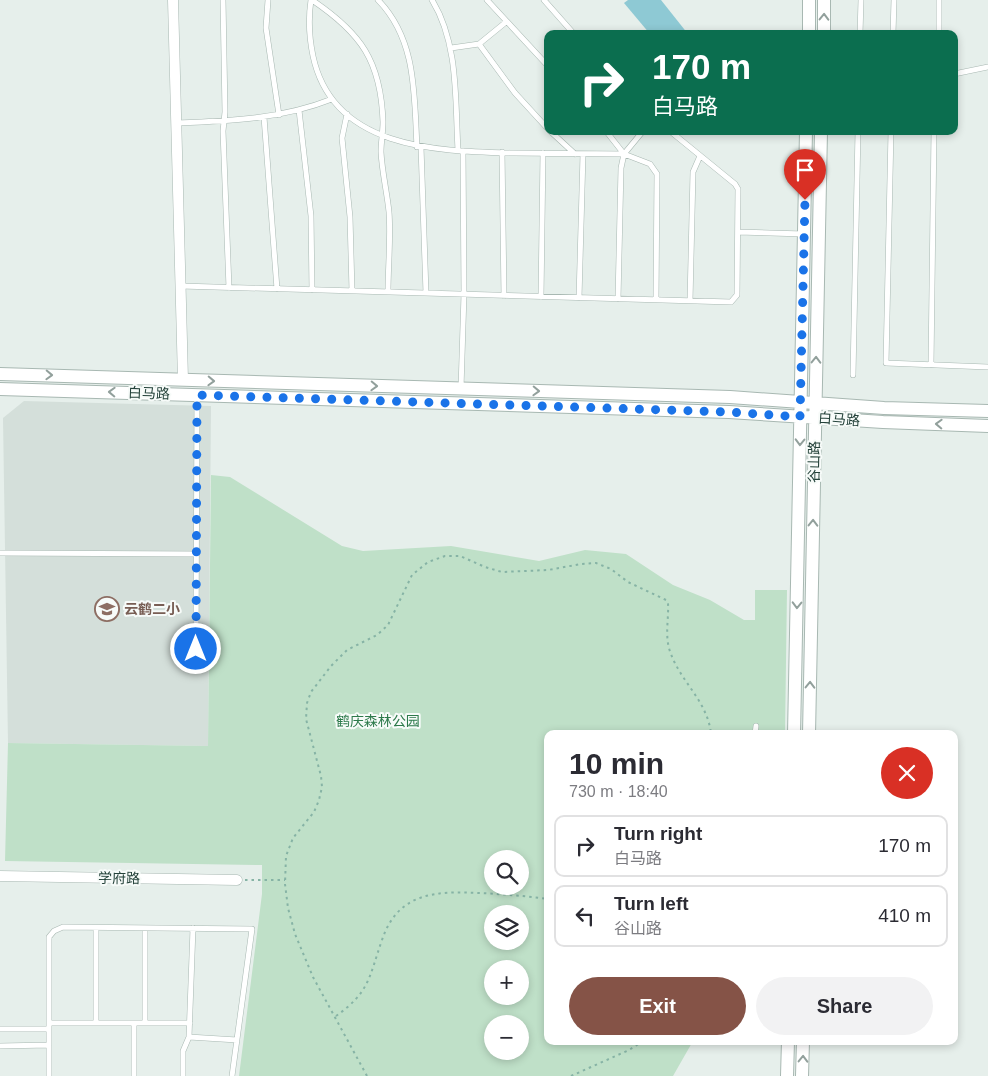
<!DOCTYPE html>
<meta charset="utf-8">
<style>
:root{--surface:#fff;--page:#f2f2f3;--text:#2b2b33;--muted:#7c7c81;--line:#e1e1e2;--accent:#855347}
body{margin:0;font-family:Helvetica,"Noto Sans SC",sans-serif;background:var(--page);color:var(--text);height:100vh;display:flex;flex-direction:column;font-size:19px;white-space:nowrap}
*{box-sizing:border-box;margin:0}
p{font-size:16px;color:var(--muted)}
.icon{flex:none;width:28px;height:28px;fill:none;stroke:currentColor;stroke-width:2;stroke-linecap:round;stroke-linejoin:round}
.map{position:relative;flex:1;overflow:hidden}
.sheet{position:absolute;left:544px;top:730px;width:414px;height:315px;display:flex;flex-direction:column;background:var(--surface);border-radius:10px;box-shadow:0 2px 8px #0003}
.sheet>*{flex:none}
.guide{position:absolute;left:544px;top:30px;width:414px;height:105px;border-radius:10px;box-shadow:0 2px 8px #0003;background:#0b6e4f;color:#fff;overflow:hidden}
.controls{position:absolute;left:484px;top:850px;display:grid;gap:10px}
.controls a{display:grid;place-items:center;width:45px;height:45px;border-radius:50%;background:var(--surface);box-shadow:0 2px 8px #0003;font-size:25px}
.pin{position:absolute;display:grid;place-items:center;width:42px;height:42px;color:#fff;margin:-51px -21px;border-radius:50% 50% 50% 0;rotate:-45deg;box-shadow:0 0 5px #0007}
.pin .icon{rotate:45deg}
.me{position:absolute;width:55px;margin:-28px;rotate:0deg;stroke-linejoin:round;filter:drop-shadow(0 0 4px #0008)}
.turn{display:flex;align-items:center;gap:18px;height:105px;padding:0 25px;font-size:22px}
.turn .icon{width:65px;height:65px;stroke-width:2.5}
.turn b{display:block;font-size:35px;line-height:42px}
.round{display:grid;place-items:center;flex:none;width:52px;height:52px;border-radius:26px;background:var(--page)}
.headline{display:flex;align-items:center;justify-content:space-between;height:85px;padding:0 25px}
h1{font-size:30px;font-weight:700;line-height:38px}
.action{display:flex;gap:10px;margin-top:auto;padding:10px 25px}
.action a{flex:1;height:58px;border-radius:30px;background:var(--accent);color:#fff;font-size:20px;font-weight:700;line-height:58px;text-align:center}
.action a+a{background:var(--page);color:var(--text)}
ul{padding:0;list-style:none}
li{display:flex;align-items:center;gap:15px;height:62px;margin:0 10px 8px;padding:0 15px;border:2px solid var(--line);border-radius:10px}
li div{flex:1}
li b{display:block;font-size:19px}
li em{font-style:normal}
.map>svg:first-child{display:block}
.built{fill:#d4dfda}
.green{fill:#bfe0c8;fill-rule:evenodd}
.water{fill:#8ec9d4}
.lines{fill:none;stroke-linecap:round;stroke-linejoin:round}
.service-casing{stroke:#a8b8b2;stroke-width:6}
.minor-casing{stroke:#a8b8b2;stroke-width:11}
.tertiary-casing{stroke:#a8b8b2;stroke-width:14}
.path{stroke:#86b3a5;stroke-width:2;stroke-dasharray:2.5 4;stroke-linecap:butt}
.service{stroke:#fff;stroke-width:5}
.minor{stroke:#fff;stroke-width:10}
.tertiary{stroke:#fff;stroke-width:12}
.oneway{stroke:#92a09c}
.route{stroke:#1a73e8;stroke-width:9;stroke-dasharray:0 16.2}
.labels{text-anchor:middle;dominant-baseline:central;stroke-width:4;stroke-linejoin:round;paint-order:stroke}
.street-label{font-size:14px;fill:#24423a;stroke:#f7fbf9}
.education-label{font-size:14px;font-weight:bold;fill:#785e54;stroke:#f7fbf9;text-anchor:start}
.park-label{font-size:14px;fill:#2d7a4b;stroke:#f7fbf9}
</style>
<div class="map">
<svg width="988" height="1076" viewBox="0 0 988 1076">
<rect width="100%" height="100%" fill="#e6efeb"/>
<path class="built" d="M24,401L211,406L208,746L8,743L3,418Z"/>
<path class="green" d="M211,475L230,477L342,546L363,551L451,546L539,561L585,550L626,554L673,585L710,600L744,620H755V590H787L785,734H548V1041H693L673,1076H239L262,894V865L5,861L8,743L208,746ZM492,859H520V886H492ZM492,914H520V941H492ZM492,969H520V996H492ZM492,1024H520V1051H492Z"/>
<path class="water" d="M628,0H661L688,34H650L624,3Z"/>
<g class="lines">
<defs>
<path id="service" d="M223,0L225,112L223,131L229,288
M268,0L266,28L279,115
M311,0C308,20 309,37 313,56C333,150 438,151 514,153C550,153 587,154 624,154L650,164L657,174L656,300
M312,0C361,33 381,61 383,122C383,132 381,142 381,152C382,172 387,192 389,212C391,238 388,266 388,292
M378,0C417,40 414,95 417,147
M432,0C459,44 455,101 458,150
M487,0L548,66
M544,0L574,34
M860,34L861,0
M893,34L894,0
M939,34V0
M479,44L515,93L548,129
M451,48L479,44L506,22
M954,74L988,67
M299,110L311,216L312,290
M347,114L342,138L350,217L352,291
M264,117L277,289
M177,123C230,121 282,119 332,99
M550,131L575,154
M606,131L624,154
M891,131L886,363L988,367
M421,147L426,293
M502,152L504,296
M738,232L804,234
M181,286L731,302L737,295L738,189L735,184L670,131
M541,297L543,153
M579,298L583,154
M618,299L621,168L624,154L643,131
M690,301L693,172L700,156
M931,365L934,131
M853,375L858,131
M461,388L464,294L463,151
M0,553L196,554
M196,649L197,395
M755,734L756,726
M49,1023H190
M96,1023V928
M145,1023V928
M0,1029H49
M189,1037L237,1040
M0,1046L49,1045
M49,1076V937L54,931L63,927L252,929L232,1076
M134,1076V1023
M183,1076V1051L189,1037L193,928"/>
<path id="minor" d="M173,0L183,380
M0,876L237,880"/>
<path id="tertiary" d="M809,34V0
M824,34V0
M0,374L730,397L884,408L988,411
M0,389L729,412L883,422L988,426
M794,734L806,131
M809,734L821,131
M787,1076L788,1041
M802,1076L803,1041"/>
</defs>
<use href="#service" class="service-casing"/>
<use href="#minor" class="minor-casing"/>
<use href="#tertiary" class="tertiary-casing"/>
<path class="path" d="M245,880H285
M336,1016C370,992 369,977 382,940C398,892 436,891 479,893C502,894 525,896 548,899
M367,1076L313,977L295,934L288,908L285,884L286,856L293,838L314,812L319,800L322,787L321,776L306,719L307,703L311,692L331,666L347,650L377,635L388,625L412,575L428,562L445,556H460L485,567L502,572L548,570L581,564L596,563L611,569L628,582L666,600L668,603C669,620 664,637 671,654C681,682 708,702 711,734
M571,1076L629,1050L643,1041"/>
<use href="#service" class="service"/>
<use href="#minor" class="minor"/>
<use href="#tertiary" class="tertiary"/>
</g>
<defs><path id="oneway-chevron" d="M-2-3.5L2.5 0L-2 3.5" fill="none" stroke-width="1.6" stroke-linecap="round" stroke-linejoin="round" transform="scale(1.25)"/></defs>
<g class="oneway">
<use href="#oneway-chevron" transform="translate(824 17) rotate(-89)"/>
<use href="#oneway-chevron" transform="translate(816 360) rotate(-89)"/>
<use href="#oneway-chevron" transform="translate(49 375) rotate(2)"/>
<use href="#oneway-chevron" transform="translate(211 381) rotate(2)"/>
<use href="#oneway-chevron" transform="translate(374 386) rotate(2)"/>
<use href="#oneway-chevron" transform="translate(536 391) rotate(2)"/>
<use href="#oneway-chevron" transform="translate(112 392) rotate(-178)"/>
<use href="#oneway-chevron" transform="translate(939 424) rotate(-178)"/>
<use href="#oneway-chevron" transform="translate(800 442) rotate(91)"/>
<use href="#oneway-chevron" transform="translate(813 523) rotate(-89)"/>
<use href="#oneway-chevron" transform="translate(797 605) rotate(91)"/>
<use href="#oneway-chevron" transform="translate(810 685) rotate(-89)"/>
<use href="#oneway-chevron" transform="translate(803 1059) rotate(-89)"/>
</g>
<g class="lines">
<path class="route" d="M196,649L197,395L729,412L800,417L805,200"/>
</g>
<defs>
<symbol id="school-ring" viewBox="-11 -11 22 22"><circle r="9.5" fill="#f7fbf9" stroke="#8d6e63" stroke-width="1.5"/><path d="M0-5L7-2L0 1L-7-2ZM-4 1L0 2.5L4 1V4Q0 6-4 4Z" fill="#8d6e63"/></symbol>
</defs>
<g fill-rule="evenodd">
<use href="#school-ring" x="93" y="595" width="28" height="28"/>
</g>
<g class="labels">
<g class="street-label">
<text transform="translate(149 393) rotate(2)">白马路</text>
<text transform="translate(839 419) rotate(4)">白马路</text>
<text transform="translate(814 462) rotate(-89)">谷山路</text>
<text transform="translate(119 878) rotate(1)">学府路</text>
</g>
<g class="education-label">
<text x="124" y="609">云鹤二小</text>
</g>
<g class="park-label">
<text x="378" y="721">鹤庆森林公园</text>
</g>
</g>
</svg>
<div class="controls">
<a><svg class="icon" aria-label="search" viewBox="0 0 24 24"><circle cx="10" cy="10" r="6"/><path d="M15 15l6 6"/></svg></a>
<a><svg class="icon" aria-label="layers" viewBox="0 0 24 24"><path d="M12 4l9 5-9 5-9-5zM3 14l9 5 9-5"/></svg></a>
<a>+</a>
<a>−</a>
</div>
<div class="pin" style="left:805px;top:200px;background:#d93025"><svg class="icon" aria-label="arrive" viewBox="0 0 24 24"><path d="M6 21V4h12l-3 4 3 4H6"/></svg></div>
<svg class="me" style="left:196px;top:649px" viewBox="-20 -20 40 40"><circle r="17" fill="#1a73e8" stroke="#fff" stroke-width="3"/><path d="M0-11L8 9 0 5-8 9z" fill="#fff"/></svg>
<div class="guide">
<div class="turn"><svg class="icon" aria-label="right" viewBox="0 0 24 24"><path d="M7 20v-9h11M14 6l5 5-5 5"/></svg><div><b>170 m</b>白马路</div></div>
</div>
<section class="sheet">
<div class="headline"><div><h1>10 min</h1><p>730 m · 18:40</p></div><a class="round" style="background:#d93025;color:#fff"><svg class="icon" aria-label="close" viewBox="0 0 24 24"><path d="M6 6l12 12M18 6L6 18"/></svg></a></div>
<ul>
<li><svg class="icon" aria-label="right" viewBox="0 0 24 24"><path d="M7 20v-9h11M14 6l5 5-5 5"/></svg><div><b>Turn right</b><p>白马路</p></div><em>170 m</em></li>
<li><svg class="icon" aria-label="left" viewBox="0 0 24 24"><path d="M17 20v-9H6M10 6l-5 5 5 5"/></svg><div><b>Turn left</b><p>谷山路</p></div><em>410 m</em></li>
</ul>
<div class="action"><a>Exit</a><a>Share</a></div>
</section>
</div>
